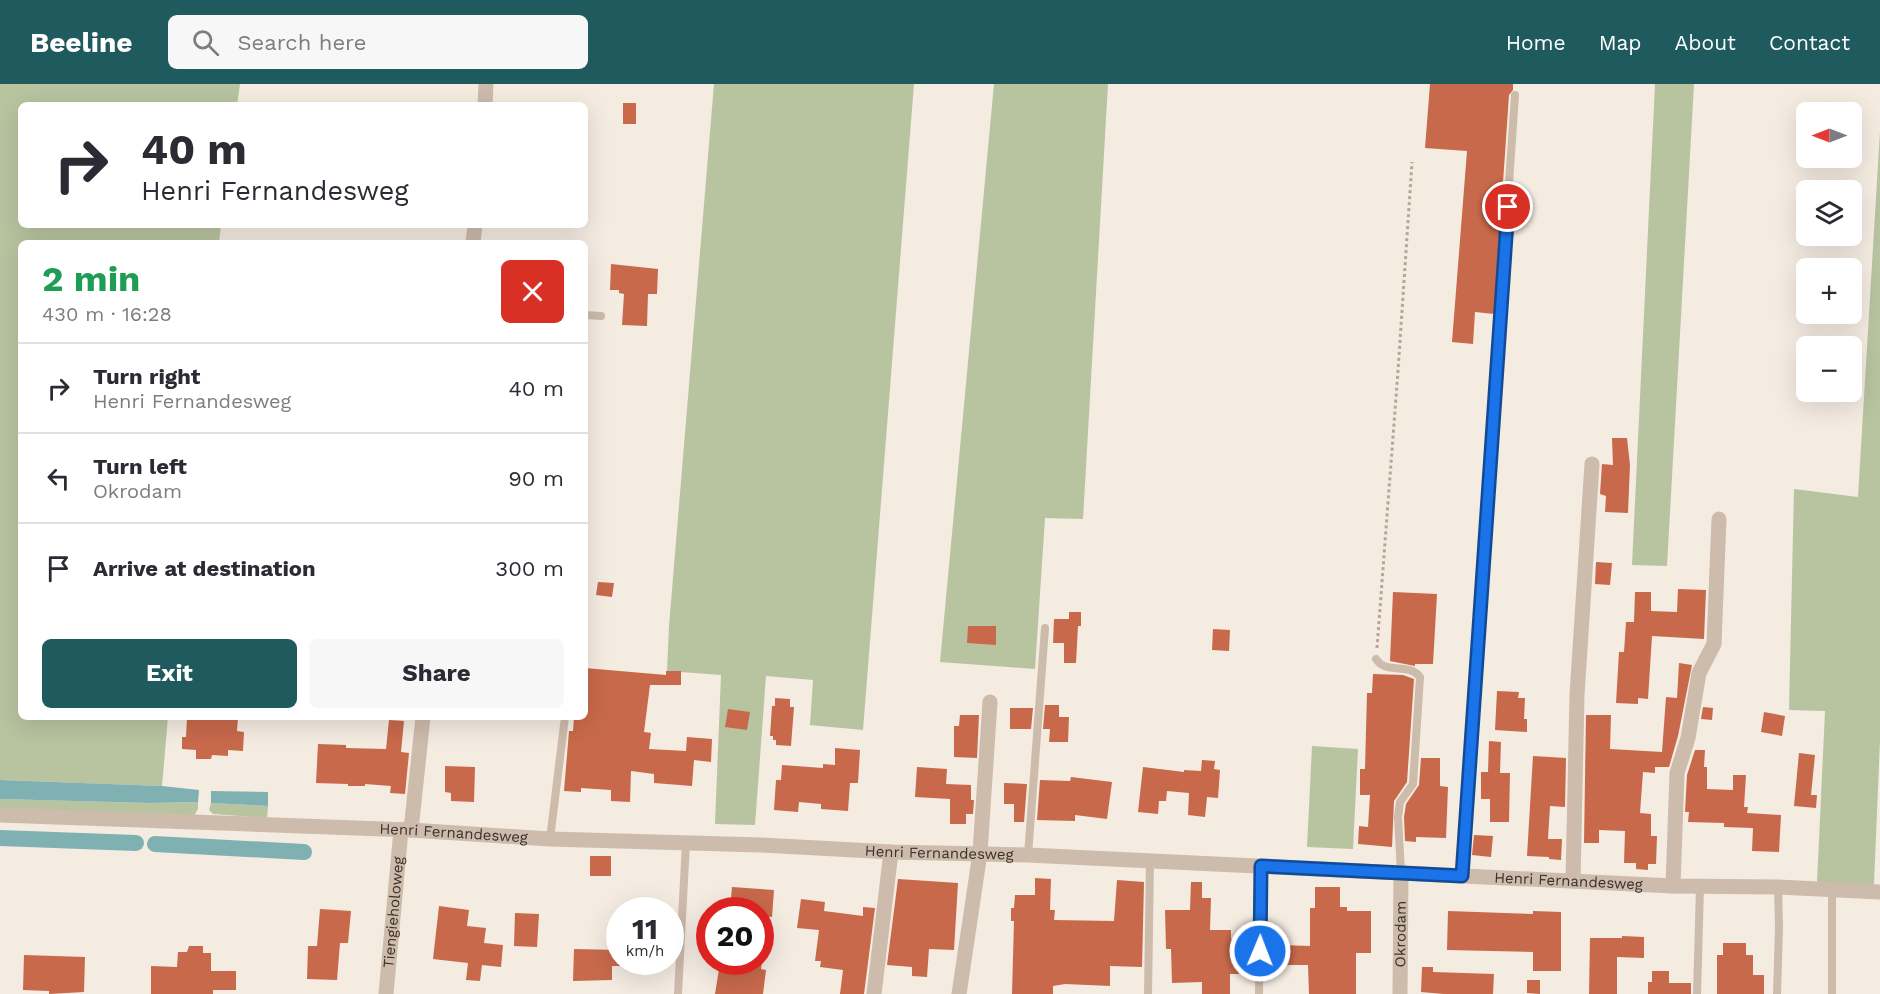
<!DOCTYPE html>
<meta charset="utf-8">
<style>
:root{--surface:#fff;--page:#f7f7f7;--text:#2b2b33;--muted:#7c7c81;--line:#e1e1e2;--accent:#1f5a5e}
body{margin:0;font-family:"Work Sans",sans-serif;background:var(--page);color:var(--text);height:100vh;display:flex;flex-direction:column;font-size:22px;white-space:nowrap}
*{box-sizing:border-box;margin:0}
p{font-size:20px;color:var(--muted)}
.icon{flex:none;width:33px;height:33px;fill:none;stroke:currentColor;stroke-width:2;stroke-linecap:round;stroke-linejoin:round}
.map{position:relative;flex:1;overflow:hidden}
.sheet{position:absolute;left:18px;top:156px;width:570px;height:480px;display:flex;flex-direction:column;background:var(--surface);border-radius:9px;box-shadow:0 6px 24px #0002}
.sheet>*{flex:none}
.banner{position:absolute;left:18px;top:18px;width:570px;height:126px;border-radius:9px;box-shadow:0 6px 24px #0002;background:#fff;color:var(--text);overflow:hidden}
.needle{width:39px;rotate:270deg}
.tools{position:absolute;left:1796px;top:18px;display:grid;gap:12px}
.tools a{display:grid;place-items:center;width:66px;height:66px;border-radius:9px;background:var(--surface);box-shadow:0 6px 24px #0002;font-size:30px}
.speed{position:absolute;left:606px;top:813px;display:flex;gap:12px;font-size:30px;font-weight:700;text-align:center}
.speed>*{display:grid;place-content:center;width:78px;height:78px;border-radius:50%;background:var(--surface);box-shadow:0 6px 24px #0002;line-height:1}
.speed small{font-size:15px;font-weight:400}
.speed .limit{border:9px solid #d22;background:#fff;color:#111}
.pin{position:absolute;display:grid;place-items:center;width:51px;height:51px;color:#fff;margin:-26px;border:3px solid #fff;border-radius:50%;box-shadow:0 2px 6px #0007}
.me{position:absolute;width:66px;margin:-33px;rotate:1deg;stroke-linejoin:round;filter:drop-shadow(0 0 4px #0008)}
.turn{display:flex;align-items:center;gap:21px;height:126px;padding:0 24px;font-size:27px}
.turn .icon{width:78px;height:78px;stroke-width:2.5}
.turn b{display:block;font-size:42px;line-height:51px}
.round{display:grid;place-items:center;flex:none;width:63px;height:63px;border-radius:9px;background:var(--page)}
.summary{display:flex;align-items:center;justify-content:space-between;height:102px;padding:0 24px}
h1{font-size:36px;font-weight:700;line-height:45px;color:#1e9e55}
.action{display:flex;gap:12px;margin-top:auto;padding:12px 24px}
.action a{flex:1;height:69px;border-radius:9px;background:var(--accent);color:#fff;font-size:24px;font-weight:700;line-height:69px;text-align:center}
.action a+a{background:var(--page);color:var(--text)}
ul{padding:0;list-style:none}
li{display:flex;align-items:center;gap:18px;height:90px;padding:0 24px;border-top:2px solid var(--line)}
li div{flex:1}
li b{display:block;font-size:22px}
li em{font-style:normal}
header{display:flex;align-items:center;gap:36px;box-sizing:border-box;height:84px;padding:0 30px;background:var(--accent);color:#fff}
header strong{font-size:28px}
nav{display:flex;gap:33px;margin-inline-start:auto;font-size:21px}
.search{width:420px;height:54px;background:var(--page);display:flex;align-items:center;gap:15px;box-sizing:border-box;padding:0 21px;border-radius:9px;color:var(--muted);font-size:22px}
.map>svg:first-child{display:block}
.green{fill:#b8c4a0}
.water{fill:#7fb0b2}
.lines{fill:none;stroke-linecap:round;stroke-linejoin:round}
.canal{stroke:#7fb0b2;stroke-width:16}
.building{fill:#c8694b}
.path{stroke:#b9a596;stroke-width:3;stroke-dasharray:3 3;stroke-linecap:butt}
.service{stroke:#cdbbac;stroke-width:8}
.minor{stroke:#cdbbac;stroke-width:15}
.tertiary{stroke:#cdbbac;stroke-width:15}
.route-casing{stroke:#114b97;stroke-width:15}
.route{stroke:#1a73e8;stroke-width:10}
.labels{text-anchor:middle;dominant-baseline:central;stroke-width:5;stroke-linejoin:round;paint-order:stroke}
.street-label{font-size:15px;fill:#3b302b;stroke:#fbf5ee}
</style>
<header>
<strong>Beeline</strong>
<div class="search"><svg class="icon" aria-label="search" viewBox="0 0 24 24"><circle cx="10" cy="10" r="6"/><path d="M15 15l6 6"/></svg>Search here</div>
<nav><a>Home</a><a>Map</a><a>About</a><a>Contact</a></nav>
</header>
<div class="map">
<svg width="1880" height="910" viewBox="0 0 1880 910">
<rect width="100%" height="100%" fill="#f4ebe1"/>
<path class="green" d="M0,0H240L237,21H21V141H221L219,159H21V633H168L162,702L0,696Z
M714,0H914L863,646L810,641L813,596L766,592L755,741L715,740L721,591L667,587L669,542Z
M994,0H1108L1083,435L1045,434L1035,585L940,578Z
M1655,0H1694L1667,482L1632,481Z
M1880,47V656L1874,801L1817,799L1825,627L1789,626L1794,405L1858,413Z
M1312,662L1358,665L1353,765L1307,763Z
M0,715L150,719L198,718V725L194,732L0,725Z
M211,719L268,722L267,734L213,730L209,726Z"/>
<path class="water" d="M0,696L162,702L199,706L198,718L150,719L0,715Z
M211,707L268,708V722L211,719Z"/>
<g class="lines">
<path class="canal" d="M0,754L136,759
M155,760L304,768"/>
</g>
<path class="building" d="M1430,0H1513V6L1509,11L1494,230L1475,228L1473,260L1452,258L1467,67L1425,64Z
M623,19H636V40H623Z
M611,180L658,185L657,210H648L647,242L622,241L624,210L619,209V206H610Z
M1612,354H1627L1630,381L1628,429L1605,428L1606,412L1600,410L1602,380L1613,381Z
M1596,478L1612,479L1610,501L1595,500Z
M598,498L614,499L612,513L596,511Z
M1678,505L1706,506L1704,555L1652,552L1648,615L1638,614V620L1616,619L1619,568H1624L1626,538H1634L1635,508H1651V527L1677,528Z
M1393,508L1437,510L1433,580H1415V582L1390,577Z
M1069,528H1081V542H1078L1076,579H1064V559H1053L1054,535H1069Z
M968,542H996V561L967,559Z
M1213,545L1230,546L1229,567L1212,566Z
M1679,579L1692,581L1678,652L1669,683H1655V689L1643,688L1640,729L1651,730V752H1657L1656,780H1648V786L1636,785V779H1624L1625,747L1599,746V759H1584L1586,631H1611L1610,665L1662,668L1666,613L1677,614Z
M585,584L666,591V587H681V601H650L644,648L651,649L649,665L686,667L687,653L712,655L711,678L694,676L692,702L654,699V690L631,687L630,718L611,717V706L581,704V708L564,707L569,647H573L574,633H585Z
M1373,590L1403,591L1414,595L1407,698L1394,717L1392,763L1358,760L1359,742L1368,743L1370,711H1360V685H1365L1367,609H1372Z
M1497,607L1519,608L1518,614H1525L1524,635H1527V648L1495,646Z
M775,614L790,615V623H794L791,662L776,661V656H773V652H770L772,622H775Z
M1045,621H1059V633H1069L1068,658H1049L1050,645H1043Z
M1703,623L1713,624L1712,636L1701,635Z
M1010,624H1033L1031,645H1010Z
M728,625L750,628L747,646L725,643Z
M1764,628L1785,632L1782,652L1761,648Z
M960,631H979L977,674L954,673V642H959Z
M187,633L238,634L237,647L244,648L243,667L228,666V672L212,671L211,675H196V666L182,665V653H186Z
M389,636L404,637L401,668L409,669L405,710L390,709L391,702L365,700V702H348V700L316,699L318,660L346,661V664L386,665Z
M1489,657L1501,658L1500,689H1510L1509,738H1490V715H1481V688H1488Z
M835,664L860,666L858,699H850L848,727L821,725V720L799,718L798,728L774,726L776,696H781L782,681L823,684V680L835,681Z
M1695,666H1705L1704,683H1707V705L1733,706V691H1746L1744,723H1748L1747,729L1781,731L1779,768L1752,767L1753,744L1724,743V739L1688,738L1689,728H1685L1687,691Z
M1799,669L1815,671L1811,711H1817L1816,724L1794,722Z
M1533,672L1566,674L1565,723L1550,722L1548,755H1562L1561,776L1549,775V773L1527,772Z
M1421,674H1440V702L1448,703L1446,754L1416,753V758L1405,757L1404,733L1406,720L1419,701Z
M1202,676L1215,677L1214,685L1220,686L1218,714L1207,713L1205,733L1188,731L1189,709L1167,707L1166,717H1159L1158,730L1138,728L1143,683L1184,688V686L1201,687Z
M445,682L475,683L474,718L451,717V709L445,708Z
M917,683L947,685L946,700L971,701V716H974L973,730H966V740H950V715L915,713Z
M1071,693L1112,698L1107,735L1075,731V737L1037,736L1040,696L1070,697Z
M1004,699L1027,700L1024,738H1014V720H1004Z
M1474,751L1493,752L1491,773L1472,771Z
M590,772H611V792H590Z
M1035,794L1051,795L1050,826H1055L1054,836L1114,837L1117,796L1144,798L1142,883L1110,882V902L1065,900L1053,902V910H1012L1014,837H1011V824H1014L1015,811H1035Z
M898,795L958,799L954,866L929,865L927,893L912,892V883L887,881Z
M1191,798H1202V814H1211L1210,846H1231V855H1239V890H1230V910H1202V898L1172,899L1171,865H1166L1165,826H1190Z
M732,803L774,806L772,833L760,832V826H730Z
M1315,803H1340V823H1347V827H1371V869H1356V910H1309L1308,881H1280V861L1310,862V824H1315Z
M801,815L825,818L824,827L863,832V823L875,824L864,910H840L843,886L820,883L821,877H815L819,846L797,844Z
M439,822L469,826L467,842L486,844L484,859L503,861L501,883L482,881L480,897L466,896L468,879L433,875Z
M320,825L351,827L348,859H340L337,896L307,895L308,862H317Z
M1448,827L1533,830V827L1561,828V887H1533V868L1447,866Z
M515,829L539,830L537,863L514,862Z
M1622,852L1644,853V874L1617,873V910H1589L1590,854H1622Z
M1723,859H1746V871H1753V891H1764V910H1717V871H1723Z
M189,862H203V869H211V887H236V906H213V910H151V882L177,883L178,868H187Z
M574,865L620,866V882H612V896L573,897Z
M24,871L85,873L84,908L49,910V907L23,906Z
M723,878H762L761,885L766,886L763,910H715L720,879L723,880Z
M1422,883H1433V888L1494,890L1493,910H1444L1421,908Z
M1652,887H1669V899H1691V910H1648V898H1652Z
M1527,896H1540V910L1527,909Z"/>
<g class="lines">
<path class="path" d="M1377,564L1398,287L1412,78"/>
<path class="service" d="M585,231L601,232
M1376,575C1386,591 1409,578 1420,593L1413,700L1400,718L1398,733L1401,789
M550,755L565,633
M1028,771L1045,544
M1462,792L1515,11
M678,910L686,759
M1148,910L1150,777
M1259,910L1261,782
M1697,910L1700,803
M1777,910L1779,843L1778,803
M1832,910V806"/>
<g class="minor">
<path d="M485,21L486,0"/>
<path d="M473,159L475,141"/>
<path d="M411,746L423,633"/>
<path d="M1573,797L1577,611L1592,380"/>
<path d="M1673,802L1677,689L1688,654L1699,589L1714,560L1719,435"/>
<path id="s1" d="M386,910L401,746"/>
<path d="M874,910L891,768"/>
<path d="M959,910L980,769L990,618"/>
<path id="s2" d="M1400,910L1401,789"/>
</g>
<path class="tertiary" id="s3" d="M0,731L411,746L550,755L761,761L891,768L1028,771L1673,802L1778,803L1880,808"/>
</g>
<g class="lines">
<defs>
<path id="route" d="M1260,867L1261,782L1462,792L1508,123"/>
</defs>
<use href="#route" class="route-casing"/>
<use href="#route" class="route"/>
</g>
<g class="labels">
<g class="street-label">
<text stroke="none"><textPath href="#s3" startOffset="454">Henri Fernandesweg</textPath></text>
<text stroke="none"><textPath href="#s3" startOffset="940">Henri Fernandesweg</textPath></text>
<text stroke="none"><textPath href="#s3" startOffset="1570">Henri Fernandesweg</textPath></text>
<text stroke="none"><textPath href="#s1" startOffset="82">Tiengieholoweg</textPath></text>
<text stroke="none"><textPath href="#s2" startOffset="60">Okrodam</textPath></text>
</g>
</g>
</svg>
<div class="tools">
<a><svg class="needle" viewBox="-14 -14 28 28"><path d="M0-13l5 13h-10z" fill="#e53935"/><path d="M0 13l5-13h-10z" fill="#7c7c81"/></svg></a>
<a><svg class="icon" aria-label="layers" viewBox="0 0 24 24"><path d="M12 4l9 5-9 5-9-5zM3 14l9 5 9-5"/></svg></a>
<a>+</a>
<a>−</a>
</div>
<div class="speed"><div>11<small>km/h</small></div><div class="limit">20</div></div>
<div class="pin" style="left:1508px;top:123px;background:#d93025"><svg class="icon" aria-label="arrive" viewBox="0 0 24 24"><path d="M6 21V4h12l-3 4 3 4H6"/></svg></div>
<svg class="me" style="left:1260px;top:867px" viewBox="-20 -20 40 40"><circle r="17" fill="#1a73e8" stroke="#fff" stroke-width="3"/><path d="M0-11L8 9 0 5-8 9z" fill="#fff"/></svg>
<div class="banner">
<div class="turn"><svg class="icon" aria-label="right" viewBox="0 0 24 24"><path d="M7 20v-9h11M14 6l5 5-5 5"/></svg><div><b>40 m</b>Henri Fernandesweg</div></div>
</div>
<section class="sheet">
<div class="summary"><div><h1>2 min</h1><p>430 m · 16:28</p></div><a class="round" style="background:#d93025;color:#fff"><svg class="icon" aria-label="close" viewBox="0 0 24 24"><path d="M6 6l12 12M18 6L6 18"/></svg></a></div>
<ul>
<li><svg class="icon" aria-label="right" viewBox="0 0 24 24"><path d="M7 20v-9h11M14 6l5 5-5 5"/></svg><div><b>Turn right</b><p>Henri Fernandesweg</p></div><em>40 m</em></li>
<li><svg class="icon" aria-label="left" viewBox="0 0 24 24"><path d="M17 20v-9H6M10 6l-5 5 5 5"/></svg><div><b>Turn left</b><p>Okrodam</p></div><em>90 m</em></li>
<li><svg class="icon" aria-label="arrive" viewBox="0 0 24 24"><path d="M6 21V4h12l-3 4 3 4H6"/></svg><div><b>Arrive at destination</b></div><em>300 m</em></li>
</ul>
<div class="action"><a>Exit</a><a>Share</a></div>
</section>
</div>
